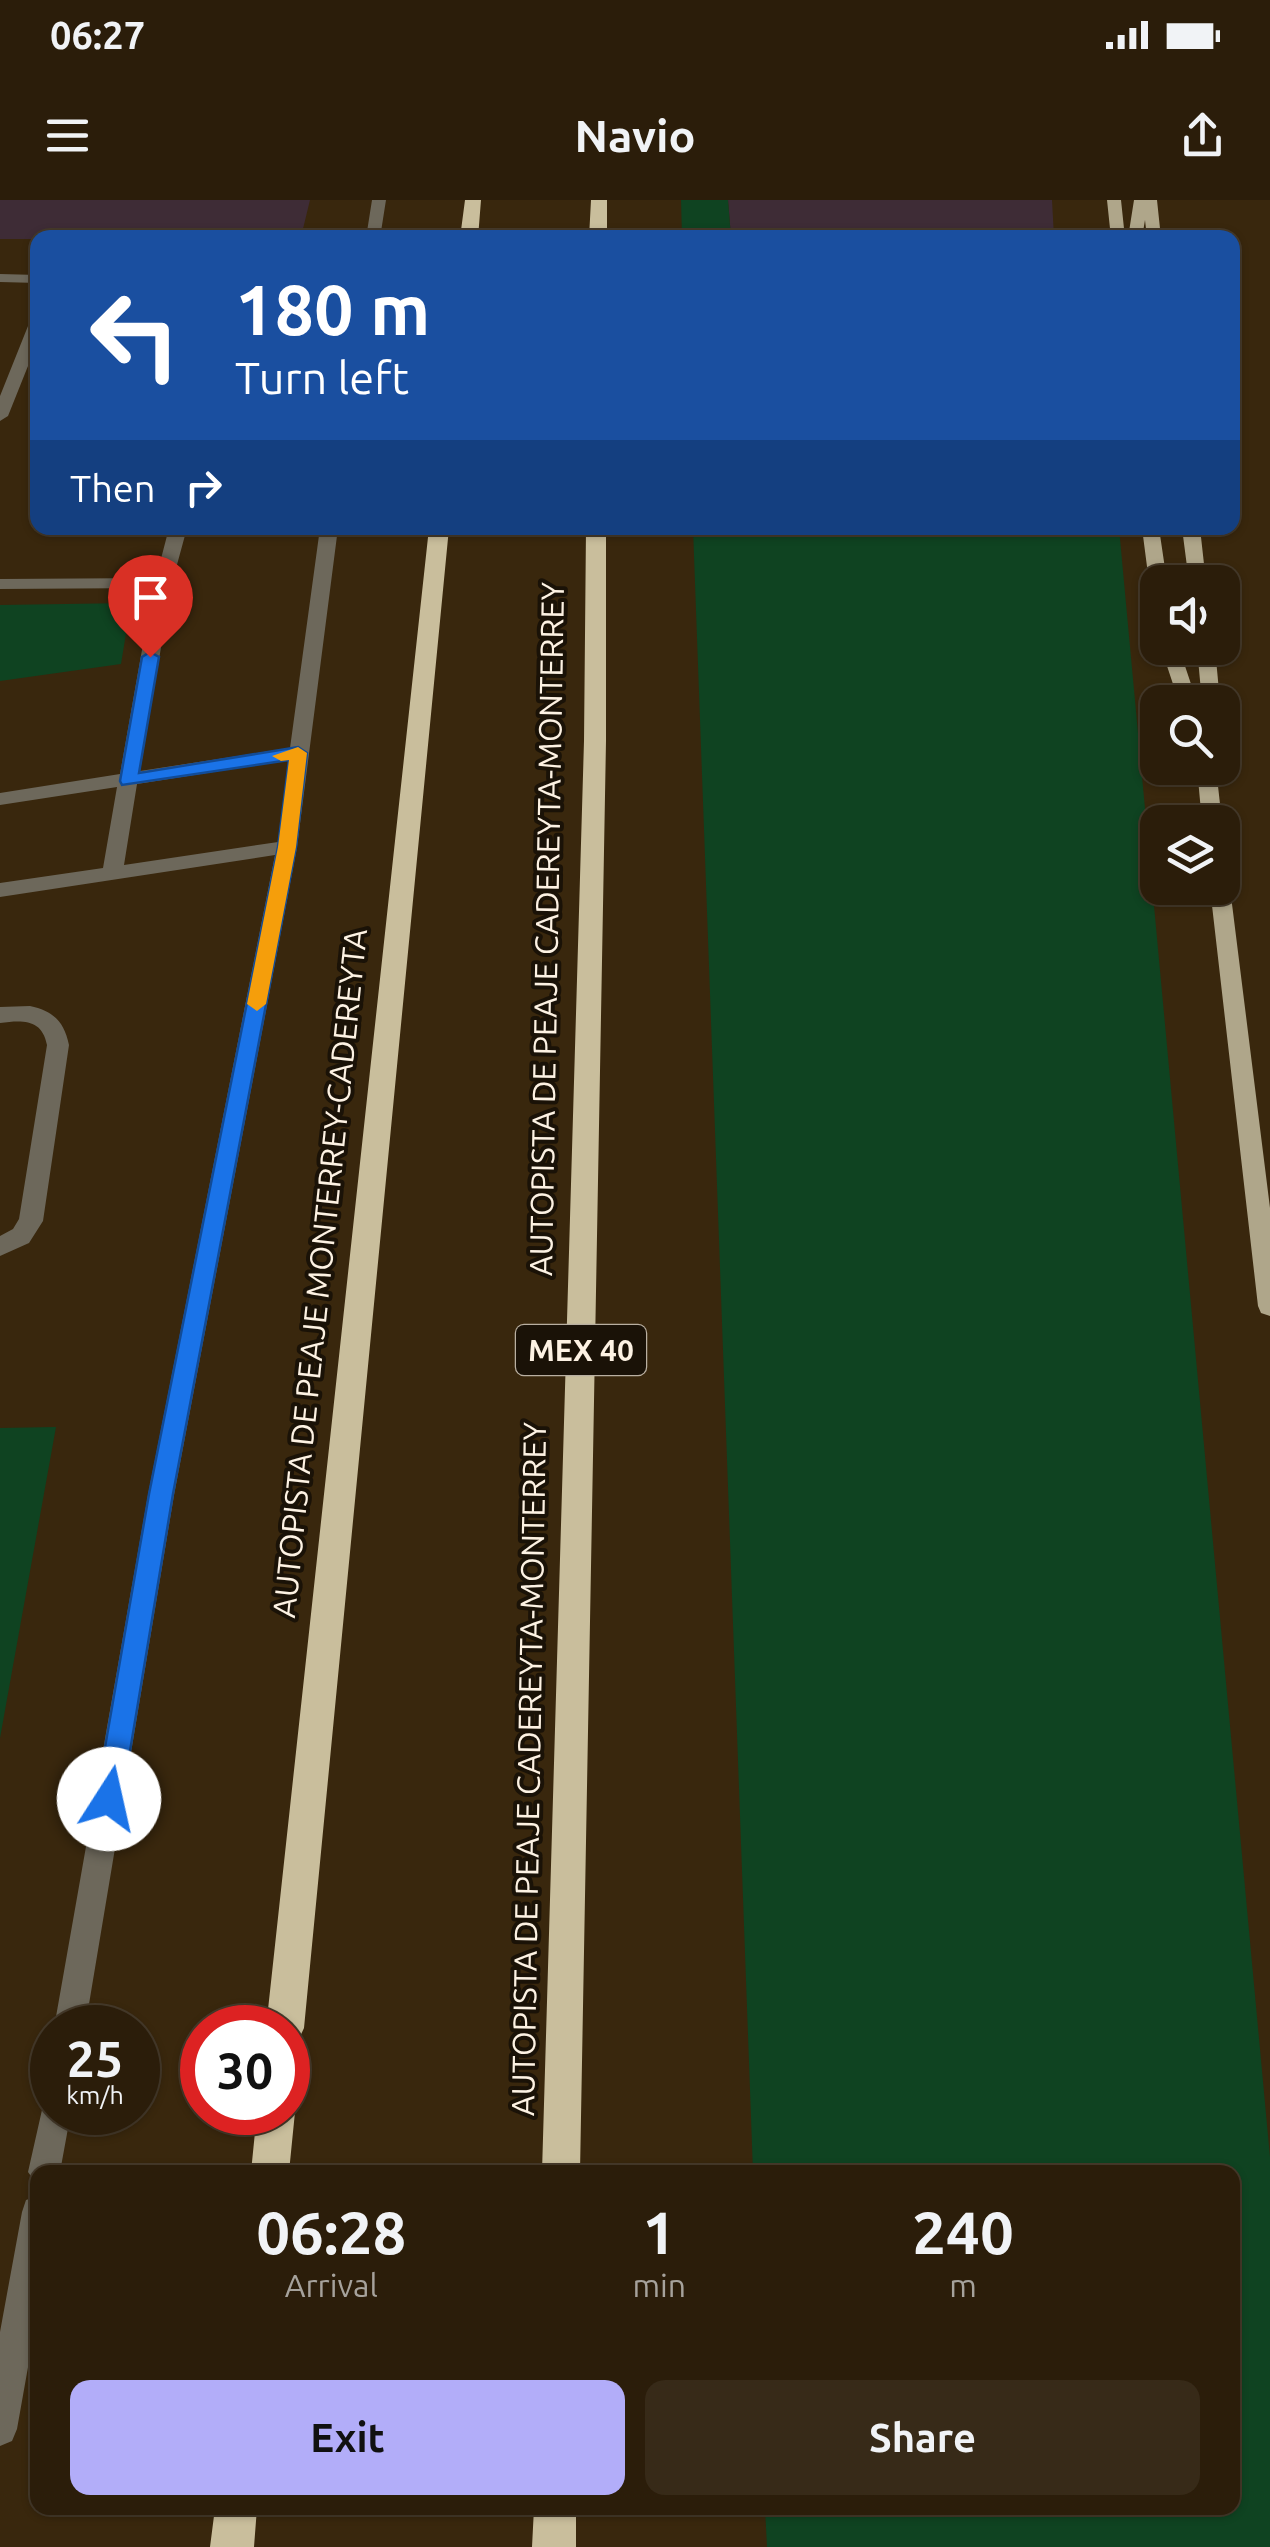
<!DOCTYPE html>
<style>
:root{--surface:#2b1d0a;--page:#372a18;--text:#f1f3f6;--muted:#a6a29c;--line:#473b2b;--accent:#b2adf9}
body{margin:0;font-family:Ubuntu,sans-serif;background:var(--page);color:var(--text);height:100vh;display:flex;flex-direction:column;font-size:38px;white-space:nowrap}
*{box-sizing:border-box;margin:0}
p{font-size:32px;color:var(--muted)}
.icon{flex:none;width:55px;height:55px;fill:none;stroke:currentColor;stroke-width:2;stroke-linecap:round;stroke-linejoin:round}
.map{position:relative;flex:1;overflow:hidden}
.drawer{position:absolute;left:30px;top:1965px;width:1210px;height:350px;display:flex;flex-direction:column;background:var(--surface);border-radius:20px;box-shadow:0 2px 8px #0004,0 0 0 2px var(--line)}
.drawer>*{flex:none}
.hud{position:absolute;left:30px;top:30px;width:1210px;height:305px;border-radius:20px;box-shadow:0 2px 8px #0004,0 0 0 2px var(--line);background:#1a4fa0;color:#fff;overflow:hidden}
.buttons{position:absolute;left:1140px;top:365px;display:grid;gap:20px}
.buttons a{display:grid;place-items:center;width:100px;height:100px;border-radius:20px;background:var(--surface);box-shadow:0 2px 8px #0004,0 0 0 2px var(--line);font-size:50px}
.speed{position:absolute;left:30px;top:1805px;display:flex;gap:20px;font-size:50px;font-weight:700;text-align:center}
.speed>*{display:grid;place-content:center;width:130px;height:130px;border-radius:50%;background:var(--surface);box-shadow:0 2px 8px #0004,0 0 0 2px var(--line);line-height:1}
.speed small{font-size:25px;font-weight:400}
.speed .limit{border:15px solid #d22;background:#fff;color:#111}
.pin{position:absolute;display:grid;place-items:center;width:85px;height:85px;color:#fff;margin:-102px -42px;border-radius:50% 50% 50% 0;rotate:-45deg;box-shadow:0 0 10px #0007}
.pin .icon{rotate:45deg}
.me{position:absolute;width:110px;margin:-55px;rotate:10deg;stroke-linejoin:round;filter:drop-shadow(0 0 8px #0008)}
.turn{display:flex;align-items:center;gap:35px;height:210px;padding:0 40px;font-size:45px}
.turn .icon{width:130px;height:130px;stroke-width:2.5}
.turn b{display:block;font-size:70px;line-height:85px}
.then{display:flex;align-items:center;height:95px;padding:0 40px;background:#0003;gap:20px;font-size:38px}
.eta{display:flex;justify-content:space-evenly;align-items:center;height:170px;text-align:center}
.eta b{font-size:60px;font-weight:700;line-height:70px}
.cta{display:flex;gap:20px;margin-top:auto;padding:20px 40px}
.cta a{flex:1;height:115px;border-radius:20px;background:var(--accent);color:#111;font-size:40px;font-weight:700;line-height:115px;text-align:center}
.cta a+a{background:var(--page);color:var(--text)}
.status{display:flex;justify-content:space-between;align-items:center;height:70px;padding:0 50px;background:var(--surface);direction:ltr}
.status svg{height:28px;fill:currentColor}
header{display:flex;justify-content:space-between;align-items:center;height:130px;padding:0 40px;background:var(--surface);font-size:45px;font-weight:700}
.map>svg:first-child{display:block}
.industrial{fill:#3e2c36}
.green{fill:#0f4321}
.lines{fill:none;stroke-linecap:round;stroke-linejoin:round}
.minor{fill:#6d685b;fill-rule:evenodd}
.major{fill:#afa68a;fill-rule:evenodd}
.highway{fill:#c9be9c;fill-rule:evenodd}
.route{fill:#1a73e8;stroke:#114b97;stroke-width:2.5}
.slow{fill:#f59e0b}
.labels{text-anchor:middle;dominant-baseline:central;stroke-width:8;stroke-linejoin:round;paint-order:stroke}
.shield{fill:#1a1207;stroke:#b9afa1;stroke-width:2.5}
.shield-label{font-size:30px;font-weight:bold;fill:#fdf2e3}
.street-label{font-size:32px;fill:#fdf2e3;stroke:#1a1207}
</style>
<div class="status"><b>06:27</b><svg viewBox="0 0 49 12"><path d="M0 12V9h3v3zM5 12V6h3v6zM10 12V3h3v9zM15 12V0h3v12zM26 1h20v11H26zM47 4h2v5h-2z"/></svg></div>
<header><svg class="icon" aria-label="menu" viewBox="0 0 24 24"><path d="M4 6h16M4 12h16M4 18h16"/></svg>Navio<svg class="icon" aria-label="share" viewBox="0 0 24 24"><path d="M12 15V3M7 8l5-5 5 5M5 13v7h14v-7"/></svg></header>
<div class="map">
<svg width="1270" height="2347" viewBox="0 0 1270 2347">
<rect width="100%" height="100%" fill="#39270d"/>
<path class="industrial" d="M0,0H310L301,37L37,39H0Z
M728,0H1052L1054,37H731Z"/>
<path class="green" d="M681,0H728L731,37H682Z
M693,328H1119L1270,1957V2347H767L765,2308H1232V1972H753Z
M131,403L121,464L0,481V405Z
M56,1227L0,1538V1228Z"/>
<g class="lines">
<path class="minor" d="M372,0H386L380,38H366Z
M0,74L38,75V83L0,82Z
M38,117V141L8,216L0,221V196L30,121Z
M169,328H187L172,383L140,571L290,548L320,328H338L297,647L174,1295L85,1828H54L148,1295L275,655L0,697V683L103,668L117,587L0,605V593L120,574L153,388L0,389V379L156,378ZM289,560L278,642L124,665L137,584Z
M30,806C53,811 64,821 69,845L43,1021L29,1043L0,1056V1036L13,1029L19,1019L47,845C42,819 23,820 0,823V807Z
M52,1897V1912H71L60,1972H38V1986L28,1972L44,1901Z
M38,1996V2111L17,2229L12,2241L0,2246V2132L22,2012L26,2000Z"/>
<path class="major" d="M1107,0H1121L1125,38H1111Z
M1134,0H1157L1161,38H1147L1145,20L1142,38H1128Z
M1142,328H1159L1167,382H1158V387L1149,382Z
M1182,328H1200L1206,382H1189Z
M1161,448H1179L1197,502H1179Z
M1197,448H1215L1220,502H1202Z
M1197,568H1216L1222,622H1202Z
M1222,682L1230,688L1270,1008V1116L1261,1113L1258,1106L1210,688H1222Z"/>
<path class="highway" d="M465,0H481L478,38H460Z
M591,0H607V38H589Z
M429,328H449L304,1828L298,1841L288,1846V1828H266Z
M586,328H606V541L580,1972H542L584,541Z
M288,1898L295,1912L289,1972H251L257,1912H288Z
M215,2308H257L254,2347H210Z
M534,2308H576V2347H532Z"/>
</g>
<path class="route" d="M150,452L159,457L139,573L298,547L307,553L296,647L173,1294L122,1599L118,1608L109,1612L99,1608L96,1599L149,1294L278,647L289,560L122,585L120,581L142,457Z"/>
<path class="slow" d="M298,547L307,553L296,647L266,804L257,811L247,804L278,647L289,560L281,561L272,556Z"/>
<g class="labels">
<rect class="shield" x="516" y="1125" width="130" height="50" rx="8"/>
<g class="shield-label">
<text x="581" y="1150">MEX 40</text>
</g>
<g class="street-label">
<text transform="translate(546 729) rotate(-89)">AUTOPISTA DE PEAJE CADEREYTA-MONTERREY</text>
<text transform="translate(319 1073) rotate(-84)">AUTOPISTA DE PEAJE MONTERREY-CADEREYTA</text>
<text transform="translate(528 1569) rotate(-89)">AUTOPISTA DE PEAJE CADEREYTA-MONTERREY</text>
</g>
</g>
</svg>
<div class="buttons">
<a><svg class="icon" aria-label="sound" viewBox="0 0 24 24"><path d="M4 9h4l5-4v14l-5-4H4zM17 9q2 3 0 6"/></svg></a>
<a><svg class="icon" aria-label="search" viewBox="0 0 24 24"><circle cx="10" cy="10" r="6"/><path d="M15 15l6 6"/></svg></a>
<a><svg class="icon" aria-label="layers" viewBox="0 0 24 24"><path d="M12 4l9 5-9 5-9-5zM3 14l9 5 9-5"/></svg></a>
</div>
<div class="speed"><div>25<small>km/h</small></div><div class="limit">30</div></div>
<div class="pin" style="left:150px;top:457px;background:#d93025"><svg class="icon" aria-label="arrive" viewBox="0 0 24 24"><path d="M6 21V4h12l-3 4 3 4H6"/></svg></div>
<svg class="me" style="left:109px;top:1599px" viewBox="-20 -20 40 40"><circle r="19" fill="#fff"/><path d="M0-13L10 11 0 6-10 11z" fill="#1a73e8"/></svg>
<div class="hud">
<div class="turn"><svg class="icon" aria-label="left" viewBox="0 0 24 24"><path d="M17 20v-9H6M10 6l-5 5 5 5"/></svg><div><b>180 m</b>Turn left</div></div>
<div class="then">Then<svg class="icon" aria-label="right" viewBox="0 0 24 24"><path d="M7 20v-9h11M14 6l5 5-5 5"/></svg></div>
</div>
<section class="drawer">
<div class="eta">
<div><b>06:28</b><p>Arrival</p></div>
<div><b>1</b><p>min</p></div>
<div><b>240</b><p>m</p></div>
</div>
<div class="cta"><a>Exit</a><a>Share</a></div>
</section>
</div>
